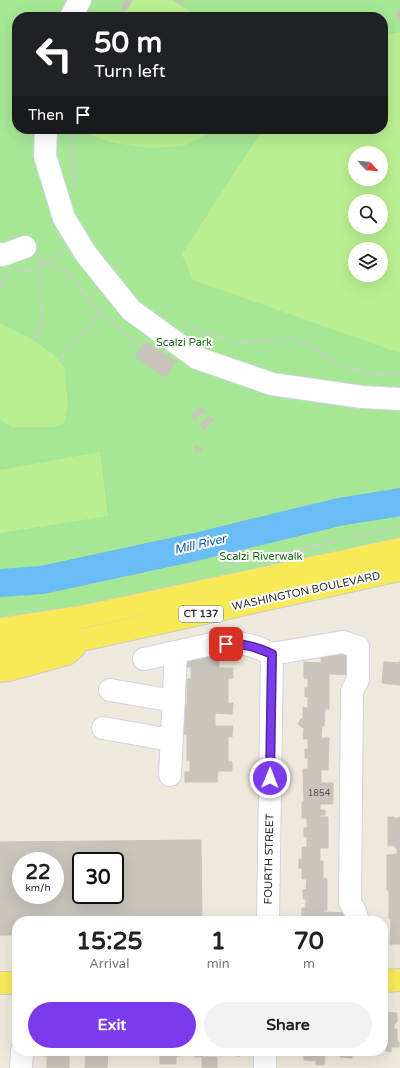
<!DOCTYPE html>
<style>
:root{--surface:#fff;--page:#f2f2f2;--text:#222;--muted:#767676;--accent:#7c3aed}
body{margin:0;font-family:"Varela Round",sans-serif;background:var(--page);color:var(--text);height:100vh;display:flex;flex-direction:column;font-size:15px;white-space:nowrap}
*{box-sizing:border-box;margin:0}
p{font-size:13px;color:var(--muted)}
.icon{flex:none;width:22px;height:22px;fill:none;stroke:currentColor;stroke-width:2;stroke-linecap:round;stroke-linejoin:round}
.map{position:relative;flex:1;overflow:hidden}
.drawer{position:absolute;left:12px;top:916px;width:376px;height:140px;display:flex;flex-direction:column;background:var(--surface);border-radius:16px;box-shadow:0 4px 16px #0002}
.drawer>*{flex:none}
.top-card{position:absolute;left:12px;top:12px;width:376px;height:122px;border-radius:16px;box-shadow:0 4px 16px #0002;background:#202124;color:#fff;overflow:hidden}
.needle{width:26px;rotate:116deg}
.buttons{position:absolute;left:348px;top:146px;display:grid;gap:8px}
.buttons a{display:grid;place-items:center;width:40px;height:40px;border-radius:50%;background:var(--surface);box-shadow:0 4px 16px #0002;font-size:20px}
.speed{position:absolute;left:12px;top:852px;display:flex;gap:8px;font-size:20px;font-weight:700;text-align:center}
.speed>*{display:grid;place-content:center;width:52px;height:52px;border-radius:50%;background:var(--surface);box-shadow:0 4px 16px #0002;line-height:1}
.speed small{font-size:10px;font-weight:400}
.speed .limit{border:2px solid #111;border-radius:6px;background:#fff;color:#111}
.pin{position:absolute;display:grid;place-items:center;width:34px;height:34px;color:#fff;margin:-17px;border-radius:8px;box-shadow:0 2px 6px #0006}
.me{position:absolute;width:44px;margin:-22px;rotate:1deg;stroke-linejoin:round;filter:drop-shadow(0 0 3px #0008)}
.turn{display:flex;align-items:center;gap:14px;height:84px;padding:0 16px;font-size:18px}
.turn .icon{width:52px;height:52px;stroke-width:2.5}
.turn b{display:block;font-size:28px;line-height:34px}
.then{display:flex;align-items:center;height:38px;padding:0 16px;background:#0003;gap:8px;font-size:15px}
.eta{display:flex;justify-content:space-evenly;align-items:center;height:68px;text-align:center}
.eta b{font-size:24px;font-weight:800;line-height:28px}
.button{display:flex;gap:8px;margin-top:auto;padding:8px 16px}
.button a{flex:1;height:46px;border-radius:24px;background:var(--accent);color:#fff;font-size:16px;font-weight:800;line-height:46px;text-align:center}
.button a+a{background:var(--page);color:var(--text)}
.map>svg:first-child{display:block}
.green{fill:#a6e796;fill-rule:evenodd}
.pitch{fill:#baef91;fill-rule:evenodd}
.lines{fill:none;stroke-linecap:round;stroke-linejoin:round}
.river{stroke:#6abcf5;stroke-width:28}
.building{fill:#c9c5bc;stroke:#c9c5b6;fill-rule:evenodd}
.minor-casing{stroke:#d1d2e5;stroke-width:24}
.major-casing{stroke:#ccc;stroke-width:24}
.path{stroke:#ccc;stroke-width:2.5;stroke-dasharray:3 2;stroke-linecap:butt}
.minor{stroke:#fff;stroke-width:22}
.major{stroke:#f8ea57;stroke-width:22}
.route-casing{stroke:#51269a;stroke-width:10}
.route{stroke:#7c3aed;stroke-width:7}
.labels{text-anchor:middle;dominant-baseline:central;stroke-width:4;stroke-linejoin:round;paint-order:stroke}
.number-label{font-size:9px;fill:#52524f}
.shield{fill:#fff;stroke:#6b6b6b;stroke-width:1}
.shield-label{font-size:10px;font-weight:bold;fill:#2b2b2b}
.park-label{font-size:11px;fill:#1c6d16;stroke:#fff}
.street-label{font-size:11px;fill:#2b2b2b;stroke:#fff}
.water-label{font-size:12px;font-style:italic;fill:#0657a4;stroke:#fff}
</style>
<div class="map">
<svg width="400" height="1068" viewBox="0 0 400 1068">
<rect width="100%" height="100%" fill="#eee9dc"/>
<path class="green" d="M0,0H400V541L104,605L0,621ZM17,17H383V129H17ZM355,153H381V179H355ZM355,201H381V227H355ZM355,249H381V275H355Z"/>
<path class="pitch" d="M130,0H171L201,17H123Z
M400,32V353L193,280L182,254L263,129H383V35ZM355,153H381V179H355ZM355,201H381V227H355ZM355,249H381V275H355Z
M77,129H218L183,146L150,148L113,143L76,130Z
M0,323L31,339L53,354L64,367L68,404L64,423L56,427H12L0,420Z
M100,452L108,516L0,533V470Z"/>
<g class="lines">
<path class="river" d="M0,583L42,580L195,547L339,512L400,502"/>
</g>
<path class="building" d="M126,0H132L126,11L121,9Z
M174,0H184L182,4Z
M400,9V22L396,14Z
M145,342L175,361L166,377L135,357Z
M202,407L205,411L194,420L191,415Z
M209,416L213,420L204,430L200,425Z
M196,445L202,450L195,452Z
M321,653H352V675L329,674V709H325L324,726H322L321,738H329L328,770H321V783H333V804H320V810H325V815H320V817H328V848H320V861H323V878L327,879V910H324V912L350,913V921H302V908H306V899H303V890L306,889L307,879H302V868H299V859H302V847H307V837H304V828H307V818H302V802H304L303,769H308V758H305V749H308V739H303L304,728L301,727L298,724L301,719L303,718V707L308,708V697H305V688H308V678H304V662L321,663Z
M186,657H219V668H233V678H228V703H233L232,714L215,713V726H233L232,737H228V762H232V771H218L217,782H185V772H190V760H187V734H179L180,705H187V679H191V667H186Z
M400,661V685L382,683L384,662L400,663Z
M388,817H394V819L400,817V944H390L391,919H389V890H387V855L397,854V848H395V845L388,846Z
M201,840L202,921H17V935H0V842ZM21,861H55V895H21ZM81,861H115V895H81Z
M383,1012L397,1013V1022L394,1025V1029H397V1041L399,1042V1047H391V1052L386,1051V1047H383Z
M45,1051H69V1068H47V1056H44Z
M86,1051H108L107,1068H85Z
M158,1051H180V1056H176V1064H160V1055H158Z
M191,1051H212V1055L204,1054L203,1057H195V1054H191Z
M224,1051H245L244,1053H240V1056H236V1053H224Z
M297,1051H319V1052H325L324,1065H316V1054L315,1061L304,1060V1053L297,1052Z
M336,1051H360V1054L352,1053V1058L340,1057V1053H336Z
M202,1057H217V1068H202Z"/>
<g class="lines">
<defs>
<path id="minor" d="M71,17L80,0
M46,129L45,156L64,218L86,254L131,310L197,358L272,384L362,397L400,399
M0,254L3,255L25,247
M144,659L212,644L239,643L253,646L272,654L343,642L358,647V679L352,691L350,902L355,911L358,921
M110,690L174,701
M103,728L171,740
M170,775L176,652
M268,921L272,654
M21,1068L22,1051
M265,1068V1051"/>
<path id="major" d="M0,629L81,617L400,549
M0,650L86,639L400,570
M0,671L9,670L67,654L74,648
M383,981L400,980
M0,983H17"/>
</defs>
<use href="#minor" class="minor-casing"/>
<use href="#major" class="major-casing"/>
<path class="path" d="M69,129L76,190
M40,255L43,263L66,271L101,313L124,333L142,346
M14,271C31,275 50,259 64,251
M0,288L7,272
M183,324L237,343L296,338L342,366L380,375L400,374
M34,341C46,318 41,292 37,267
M59,360L101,313
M220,567L400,527"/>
<use href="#minor" class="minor"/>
<use href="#major" class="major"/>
</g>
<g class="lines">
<defs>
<path id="route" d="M226,644C243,643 256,647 272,654L270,778"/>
</defs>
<use href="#route" class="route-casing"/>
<use href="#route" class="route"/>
</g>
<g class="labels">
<g class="number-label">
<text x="319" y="793">1854</text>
</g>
<rect class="shield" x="179" y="606" width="44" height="16" rx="3"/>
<g class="shield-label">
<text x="201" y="614">CT 137</text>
</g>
<g class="park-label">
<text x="184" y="342">Scalzi Park</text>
<text x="261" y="556">Scalzi Riverwalk</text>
</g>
<g class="street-label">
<text transform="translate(306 591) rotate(-12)">WASHINGTON BOULEVARD</text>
<text transform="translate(269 859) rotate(-89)">FOURTH STREET</text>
</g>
<g class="water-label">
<text transform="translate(200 544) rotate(-13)">Mill River</text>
</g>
</g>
</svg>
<div class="buttons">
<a><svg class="needle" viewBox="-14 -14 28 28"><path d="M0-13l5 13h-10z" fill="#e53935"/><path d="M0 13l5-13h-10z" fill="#767676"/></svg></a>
<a><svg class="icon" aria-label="search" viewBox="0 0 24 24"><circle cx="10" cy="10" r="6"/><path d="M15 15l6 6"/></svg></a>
<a><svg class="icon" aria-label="layers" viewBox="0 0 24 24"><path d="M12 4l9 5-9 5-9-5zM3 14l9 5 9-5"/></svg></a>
</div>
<div class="speed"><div>22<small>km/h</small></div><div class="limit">30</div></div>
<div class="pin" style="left:226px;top:644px;background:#d93025"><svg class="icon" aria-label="arrive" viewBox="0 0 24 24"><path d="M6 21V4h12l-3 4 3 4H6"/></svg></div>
<svg class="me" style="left:270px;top:778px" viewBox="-20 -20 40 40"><circle r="17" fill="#7c3aed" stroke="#fff" stroke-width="3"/><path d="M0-11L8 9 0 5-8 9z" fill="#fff"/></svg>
<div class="top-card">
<div class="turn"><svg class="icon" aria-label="left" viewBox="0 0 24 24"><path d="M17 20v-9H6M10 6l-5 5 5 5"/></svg><div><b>50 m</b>Turn left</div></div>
<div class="then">Then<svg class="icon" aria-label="arrive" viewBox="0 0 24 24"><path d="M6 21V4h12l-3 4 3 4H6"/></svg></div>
</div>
<section class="drawer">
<div class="eta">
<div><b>15:25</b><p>Arrival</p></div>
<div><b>1</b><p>min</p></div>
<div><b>70</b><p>m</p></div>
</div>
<div class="button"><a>Exit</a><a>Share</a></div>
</section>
</div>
